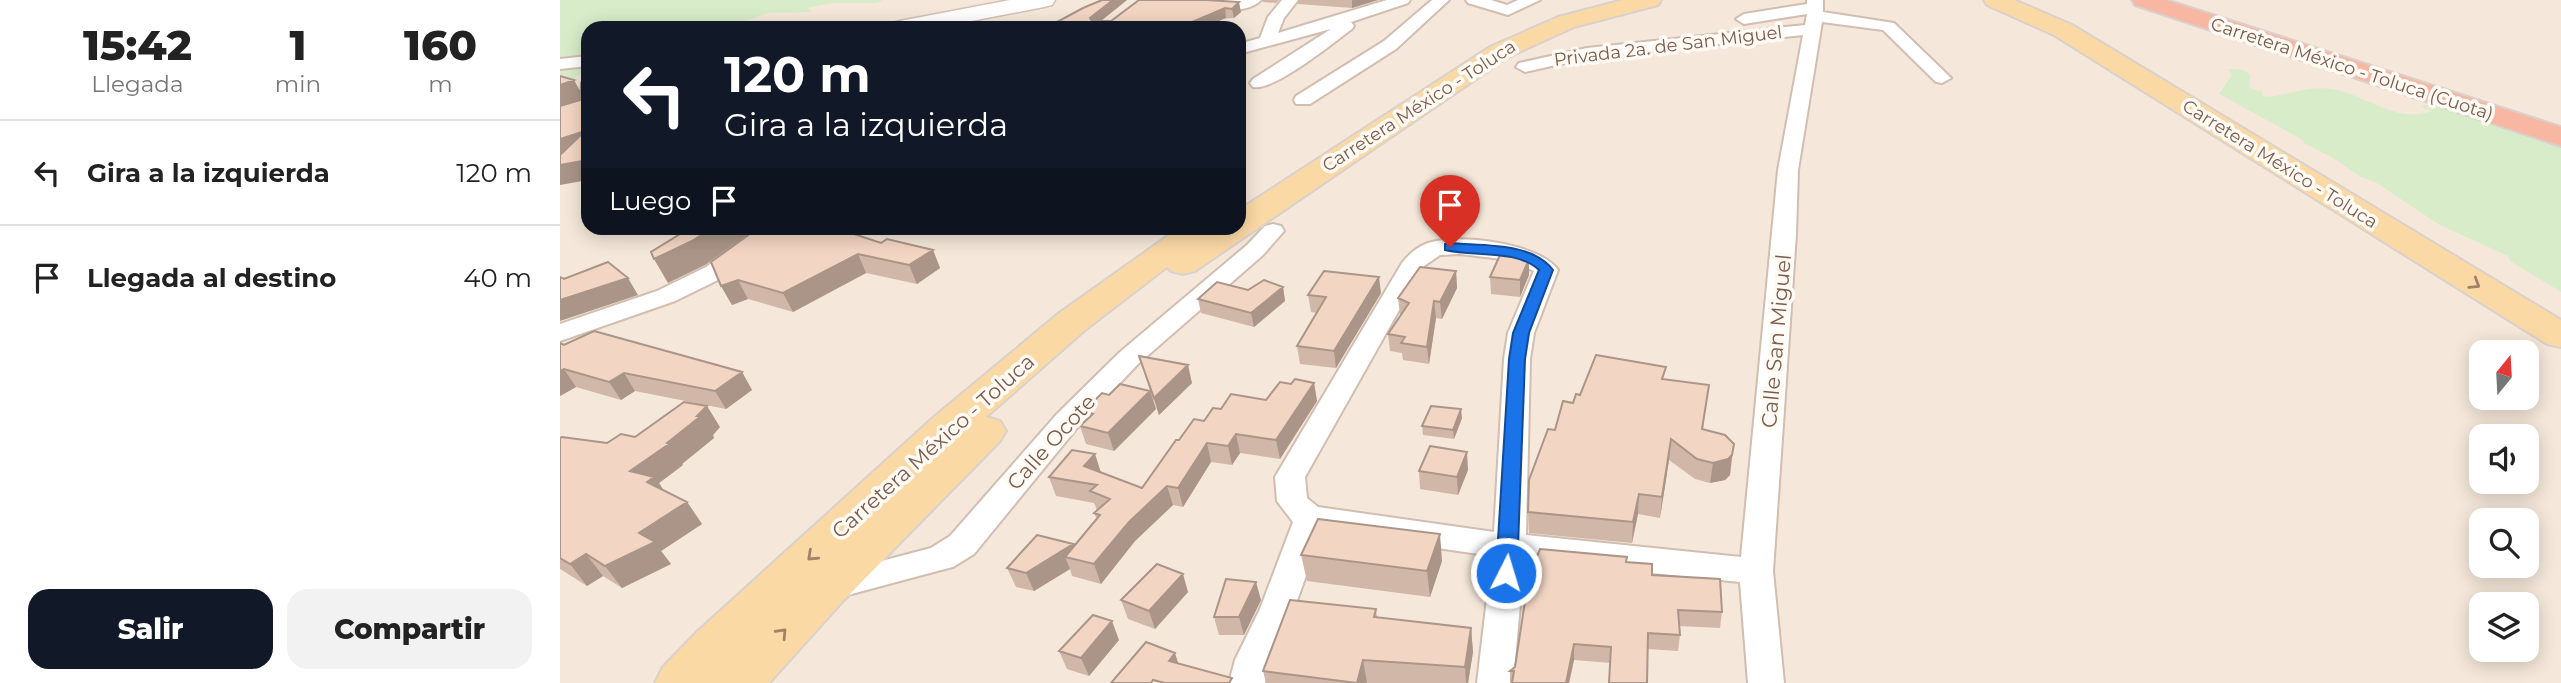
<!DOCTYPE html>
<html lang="es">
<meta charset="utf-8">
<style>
:root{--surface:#fff;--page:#f2f2f2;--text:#222;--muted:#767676;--line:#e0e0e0;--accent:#111827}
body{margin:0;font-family:Montserrat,sans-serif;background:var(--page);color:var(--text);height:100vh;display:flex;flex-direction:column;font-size:26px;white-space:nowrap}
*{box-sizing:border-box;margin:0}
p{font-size:23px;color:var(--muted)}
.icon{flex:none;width:38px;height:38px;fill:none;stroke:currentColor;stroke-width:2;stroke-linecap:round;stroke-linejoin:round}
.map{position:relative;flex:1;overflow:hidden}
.panel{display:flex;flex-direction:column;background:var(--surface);width:560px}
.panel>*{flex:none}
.guide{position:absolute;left:21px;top:21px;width:665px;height:214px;border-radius:21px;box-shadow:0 4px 18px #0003;background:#111827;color:#fff;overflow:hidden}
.needle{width:46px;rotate:18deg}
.fabs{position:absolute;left:1909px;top:340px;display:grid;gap:14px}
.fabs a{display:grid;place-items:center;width:70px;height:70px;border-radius:14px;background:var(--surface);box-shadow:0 4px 18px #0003;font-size:35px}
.pin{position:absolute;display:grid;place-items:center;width:60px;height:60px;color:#fff;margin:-72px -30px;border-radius:50% 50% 50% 0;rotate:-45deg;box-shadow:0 0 7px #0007}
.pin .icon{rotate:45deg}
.me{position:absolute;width:77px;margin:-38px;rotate:5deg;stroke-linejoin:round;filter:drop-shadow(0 0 5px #0008)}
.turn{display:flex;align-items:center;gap:24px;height:147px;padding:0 28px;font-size:32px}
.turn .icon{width:91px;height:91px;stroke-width:2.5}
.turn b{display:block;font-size:49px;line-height:60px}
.then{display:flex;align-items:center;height:66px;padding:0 28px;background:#0003;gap:14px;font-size:26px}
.eta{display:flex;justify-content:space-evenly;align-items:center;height:119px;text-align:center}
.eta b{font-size:42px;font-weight:800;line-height:49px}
.button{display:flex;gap:14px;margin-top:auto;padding:14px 28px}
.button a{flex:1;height:80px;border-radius:21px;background:var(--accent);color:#fff;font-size:28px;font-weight:800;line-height:80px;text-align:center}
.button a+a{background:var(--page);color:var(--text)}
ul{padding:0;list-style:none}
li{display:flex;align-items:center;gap:21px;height:105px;padding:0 28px;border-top:2px solid var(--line)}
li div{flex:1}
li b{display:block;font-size:26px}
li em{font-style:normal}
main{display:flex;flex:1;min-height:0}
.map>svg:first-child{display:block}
.residential{fill:#f5e8da;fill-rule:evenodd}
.green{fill:#d8ecc9}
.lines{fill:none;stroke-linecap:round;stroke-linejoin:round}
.street-casing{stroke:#d1beb0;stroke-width:4}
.secondary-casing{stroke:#d6c0b0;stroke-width:3}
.primary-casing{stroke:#dad1cd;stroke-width:4}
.highway-casing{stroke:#dad1cd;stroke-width:4}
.street{fill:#fff;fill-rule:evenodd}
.secondary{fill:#fff;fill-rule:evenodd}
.primary{fill:#fbd9a5;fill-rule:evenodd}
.highway{fill:#f7b7a3;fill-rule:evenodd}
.wall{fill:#d1b7a8}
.shaded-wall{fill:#aa9588}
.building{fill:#f3d5c3;stroke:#aa9588;stroke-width:2}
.oneway{stroke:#a18267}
.route{fill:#1a73e8;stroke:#114b97;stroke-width:2}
.labels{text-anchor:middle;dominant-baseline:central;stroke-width:7;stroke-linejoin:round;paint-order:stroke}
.far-street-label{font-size:18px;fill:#7a5c4d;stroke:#fffaf3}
.street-label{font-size:21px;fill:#7a5c4d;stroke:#fffaf3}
</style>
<main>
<section class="panel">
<div class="eta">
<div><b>15:42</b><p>Llegada</p></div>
<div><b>1</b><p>min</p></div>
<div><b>160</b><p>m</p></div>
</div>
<ul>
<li><svg class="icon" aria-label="left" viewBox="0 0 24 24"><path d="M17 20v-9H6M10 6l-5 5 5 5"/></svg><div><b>Gira a la izquierda</b></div><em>120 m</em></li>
<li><svg class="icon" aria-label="arrive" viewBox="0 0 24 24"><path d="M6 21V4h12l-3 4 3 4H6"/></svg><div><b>Llegada al destino</b></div><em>40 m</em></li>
</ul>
<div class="button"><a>Salir</a><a>Compartir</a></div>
</section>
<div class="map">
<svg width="2001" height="683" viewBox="0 0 2001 683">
<rect width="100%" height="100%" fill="#fdf6ec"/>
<path class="residential" d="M0,0H2001V683H0ZM28,28H679V228H28ZM1922,352H1967V397H1922ZM1922,436H1967V481H1922ZM1922,520H1967V565H1922ZM1922,604H1967V649H1922Z"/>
<path class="green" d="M0,0H323L317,3H272L248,8L252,12L208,13L165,28H28V66L21,68L23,71L0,91Z
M1668,69L1683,70L1691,75L1689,81L1690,88L1702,92L1703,97C1728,96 1746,85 1772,89C1806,95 1837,124 1871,111L1862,107L1864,105L1887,107L2001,144V292L1950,261L1948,256L1878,224L1817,183L1801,177L1773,158L1744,143L1743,140L1659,94L1672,75Z"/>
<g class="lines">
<defs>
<path id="street" d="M637,0H701C688,14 650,13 637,0Z
M722,0H738L724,18L718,33L827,0H850L848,3L791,22L794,26L792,29C773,43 713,92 693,87L690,83L693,79L771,29L679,54V44L700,38L708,17Z
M872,0H889L836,49L750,104H736L734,100L736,96L824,41Z
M906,0H931L947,5L958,0H980L948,15L908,3Z
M1247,0H1263V12L1334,23L1391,78L1382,83L1376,82L1323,30L1262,22L1238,170L1236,234L1213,571L1224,683H1188L1180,582L964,560L953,683H917L932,556L762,531L734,609L711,660L705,683H669L675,660L700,609L733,522L717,501L715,477L842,263C849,254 857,247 868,243C898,233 979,243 998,270L974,333L970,359L966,535L1181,557L1218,170L1243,35L1027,58L965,72L956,67L959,63L1027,48L1245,25L1247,14L1184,24L1176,19L1184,14L1247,4ZM900,254L950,260L974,271L948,333L944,359L934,532L758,507L747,498L745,477L864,266L880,255Z
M28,56V66L0,69V59Z
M713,224L721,226L724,231L703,255L578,364L517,428L414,554L393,567L381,570L273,599L261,595L256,586L261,577L371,548L390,536L497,414L560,352L687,245L705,226Z
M201,228H226L164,277L115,301L0,341V324L97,291L146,267Z"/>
<path id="secondary" d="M450,0H495L492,5L484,7L375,28H328L332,23L340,21Z"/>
<path id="primary" d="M1063,0H1101L1098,5L1014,27L948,57L635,271L623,274L611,271L607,267L525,330L426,417L440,421L446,431L440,441L282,602L209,683H95L103,667L137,632L374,417L498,314L619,228H679V210L930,47L998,17Z
M1424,0H1454L1512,25L2001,320V347L1987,344L1494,35L1427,5Z"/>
<path id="highway" d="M1572,0H1606L2001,127V146L1575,5Z"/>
</defs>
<use href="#street" class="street-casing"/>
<use href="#secondary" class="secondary-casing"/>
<use href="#primary" class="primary-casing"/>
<use href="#highway" class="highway-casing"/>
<use href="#street" class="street"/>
<use href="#secondary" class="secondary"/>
<use href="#primary" class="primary"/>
<use href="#highway" class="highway"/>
</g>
<path class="wall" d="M567,0L541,21H551L647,0L681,12L674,18L486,28Z
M702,0H719L716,3L703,2Z
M738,0H818L792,8L738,4Z
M198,228L373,250L380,268L357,284L306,273L233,312L188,299L172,305L161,286Z
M969,259V275L960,297L931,294L930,277Z
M896,271L897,288L882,319L876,318L869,364L843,360L842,353L830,351L828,334L841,315H840L838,298Z
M723,287L725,301L694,327L641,313L638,299L688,290Z
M821,293L776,368L740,364L737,346L757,313L751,312L748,295Z
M4,345L182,372L192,390L166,409L75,391L61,400L16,387L0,396Z
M579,356L632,383L599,415L591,393L596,409L554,451L526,444L520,426L526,420L524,411L549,395L590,391Z
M1105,379L1149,385L1143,429L1174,444L1170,475L1165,480L1150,483L1135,479L1109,460L1100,518L1078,514L1072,543L969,533L968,512L995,430L1020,395Z
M754,383L757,401L720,459L680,453L672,465L651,462L623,507L613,505L575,541L541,584L512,576L510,569L474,591L456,587L447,568L513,544L514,546L537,519L534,513L537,510L534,503L496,496L489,477L535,454L541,473L582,488L619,440L661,409L706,400L731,384Z
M902,418L894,439L863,435L862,426Z
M160,427L153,435L154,438L122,464L123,465L99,483L103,490L127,502L142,524L101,551L111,564L62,588L43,576L27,586L0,569V438L47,443L75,437Z
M908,470L898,495L860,489L859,471Z
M741,555L882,561L870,597L747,581Z
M1067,562L1162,612L1160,628L1119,626L1120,635L1118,651L1088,649L1051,663L1014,660L1009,683H950V671L955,667Z
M628,592L595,629L568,619L561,600Z
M701,600L684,635H659L654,617Z
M816,609L817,617L911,628L913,652L908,683H706L703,671Z
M559,640L529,676L507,669L499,651Z"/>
<path class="shaded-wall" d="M553,0H567L532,28L530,18Z
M792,0H818L792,8Z
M679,2L681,12L674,18L672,9Z
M665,8L666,18L643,28H618Z
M14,80L24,98L0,106V85Z
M25,131L0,161V139Z
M28,160V180L0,185V165Z
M152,228H197L145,265L108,283L94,259Z
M373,250L380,268L357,284L349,265Z
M298,254L306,273L233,312L223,293Z
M969,259V275L960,297V280Z
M896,271L897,288L882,319L880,302Z
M819,277L821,293L776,368L774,351Z
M68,278L78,295L0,321V300Z
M178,280L188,299L172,305L161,286Z
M723,287L725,301L694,327L691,313Z
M874,301L876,318L869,364L867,347Z
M628,365L632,383L599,415L594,398Z
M4,369L16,387L0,396V371Z
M182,372L192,390L166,409L155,391Z
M64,373L75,391L61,400L49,382Z
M754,383L757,401L720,459L716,440Z
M590,391L596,409L554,451L548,433Z
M147,406L160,427L153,435L154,438L122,464L123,465L99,483L109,499L70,471L107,443Z
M901,409L902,418L894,439L893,430Z
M676,434L680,453L672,465L668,446Z
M1111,439L1109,460L1100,518L1102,497Z
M647,443L651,462L623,507L618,488Z
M907,452L908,470L898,495L897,477Z
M535,454L541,473L531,485L524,466Z
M1172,455L1170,475L1165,480L1150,483L1153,463Z
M607,486L613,505L575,541L541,584L534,564L569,522Z
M1079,494L1078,514L1072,543L1073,522Z
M127,502L142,524L101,551L111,564L62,588L45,566L79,533Z
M880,534L882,561L870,597L867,571Z
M513,544L519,561L505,557L510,569L474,591L466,573Z
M26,554L43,576L27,586L10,564Z
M623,574L628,592L595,629L589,611Z
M696,582L701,600L684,635L679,617Z
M552,621L559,640L529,676L521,658Z
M911,628L913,652L908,683H906L905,667Z
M1014,644V660L1009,683H1006Z
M615,653L621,672L609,661Z
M803,660L807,683H797Z"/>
<path class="building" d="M542,0H553L530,18L532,21H551L579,0H647L679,2L672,9L665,8L618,28H486L523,8Z
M0,76L14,80L0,85Z
M21,83L28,86V160L0,165V155L25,131L0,139V106L20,100Z
M130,228H152L132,241L94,259L91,252Z
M198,228H276L321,243L327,239L373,250L349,265L298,254L223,293L178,280L161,286L151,262Z
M940,255L969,259L960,280L930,277Z
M48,262L68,278L0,300V277L4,279Z
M860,267L896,271L880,302L874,301L867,347L841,343L845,337L828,334L849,303L838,298Z
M764,271L819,277L774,351L737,346L766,297L748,295Z
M704,280L723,287L691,313L638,299L657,282L688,290Z
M34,331L182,372L155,391L64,373L49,382L4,369L0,371V343L4,345Z
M1036,355L1106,367L1102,379L1149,385L1142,429L1165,435L1174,444L1172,455L1168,459L1153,463L1137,459L1111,439L1102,497L1079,494L1073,522L968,512L969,480L988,429L995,430L1003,401L1013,403L1016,394L1020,395Z
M579,356L628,365L594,398Z
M735,379L754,383L716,440L676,434L668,446L647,443L618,488L607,486L569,522L534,564L505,557L540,515L534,513L550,499L530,491L537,485L489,477L512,450L535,454L524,466L582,488L616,440H619L634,419L644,421L653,408L661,409L671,394L706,400L720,382L731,384Z
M560,384L590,391L548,433L520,426L533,414L524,411L542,393L549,395Z
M124,402L147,406L137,416H141L107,443L109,444L70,471L94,477L87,482L127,502L79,533L95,542L45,566L26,554L10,564L0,558V438L2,437L47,443L61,434L75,437Z
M871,406L901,409L893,430L862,426Z
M870,446L907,452L897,477L859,471Z
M758,519L880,534L867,571L741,555Z
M477,535L513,544L466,573L447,568Z
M980,549L1067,557L1066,562L1092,564V575L1160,579L1162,612L1118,610L1120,635L1088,633L1087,683H1049L1051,647L1014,644L1006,683H952L954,671H950L955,667L969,575Z
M597,564L623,574L589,611L561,600Z
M666,579L696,582L679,617H654Z
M730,600L816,609L814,617L911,628L905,667L803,660L797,683L703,671Z
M533,615L552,621L521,658L499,651Z
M586,642L615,653L609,661L672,678L669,683H605L593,680L591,683H551Z"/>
<defs><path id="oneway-chevron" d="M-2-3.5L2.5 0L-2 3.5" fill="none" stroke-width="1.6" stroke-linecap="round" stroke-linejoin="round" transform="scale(1.75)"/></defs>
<g class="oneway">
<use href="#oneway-chevron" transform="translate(1915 284) rotate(32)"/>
<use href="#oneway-chevron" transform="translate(252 556) rotate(137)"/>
<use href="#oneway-chevron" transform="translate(222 633) rotate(-47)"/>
</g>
<path class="route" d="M890,243C923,246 972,242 993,270L969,333L965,359L957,573L954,579L946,581L939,579L936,573L949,359L953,333L979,270C957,249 914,257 885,250V244Z"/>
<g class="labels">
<g class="far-street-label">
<text transform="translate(1108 46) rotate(-7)">Privada 2a. de San Miguel</text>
<text transform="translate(1792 69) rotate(18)">Carretera México - Toluca (Cuota)</text>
<text transform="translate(859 106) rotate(-33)">Carretera México - Toluca</text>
<text transform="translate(1720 164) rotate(32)">Carretera México - Toluca</text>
</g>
<g class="street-label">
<text transform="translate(1216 341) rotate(-85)">Calle San Miguel</text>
<text transform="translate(491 442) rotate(-48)">Calle Ocote</text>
<text transform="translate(373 446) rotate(-42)">Carretera México - Toluca</text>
</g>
</g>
</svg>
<div class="fabs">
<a><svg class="needle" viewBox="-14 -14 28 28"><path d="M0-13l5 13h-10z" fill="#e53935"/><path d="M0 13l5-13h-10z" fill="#767676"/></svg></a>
<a><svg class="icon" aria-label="sound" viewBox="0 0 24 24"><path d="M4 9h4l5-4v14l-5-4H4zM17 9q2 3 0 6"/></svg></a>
<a><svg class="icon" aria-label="search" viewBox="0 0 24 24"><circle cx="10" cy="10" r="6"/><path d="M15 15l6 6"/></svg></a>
<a><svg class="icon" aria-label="layers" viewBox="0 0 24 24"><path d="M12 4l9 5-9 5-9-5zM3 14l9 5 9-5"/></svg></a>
</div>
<div class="pin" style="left:890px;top:247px;background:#d93025"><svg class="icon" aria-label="arrive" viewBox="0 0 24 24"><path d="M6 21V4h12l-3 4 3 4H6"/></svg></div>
<svg class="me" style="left:946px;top:573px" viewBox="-20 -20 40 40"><circle r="17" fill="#1a73e8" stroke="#fff" stroke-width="3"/><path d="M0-11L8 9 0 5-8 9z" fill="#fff"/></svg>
<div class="guide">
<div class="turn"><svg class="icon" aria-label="left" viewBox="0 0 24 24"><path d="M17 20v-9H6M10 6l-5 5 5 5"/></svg><div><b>120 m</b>Gira a la izquierda</div></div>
<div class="then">Luego<svg class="icon" aria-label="arrive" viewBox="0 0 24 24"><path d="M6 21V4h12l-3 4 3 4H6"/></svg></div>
</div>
</div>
</main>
